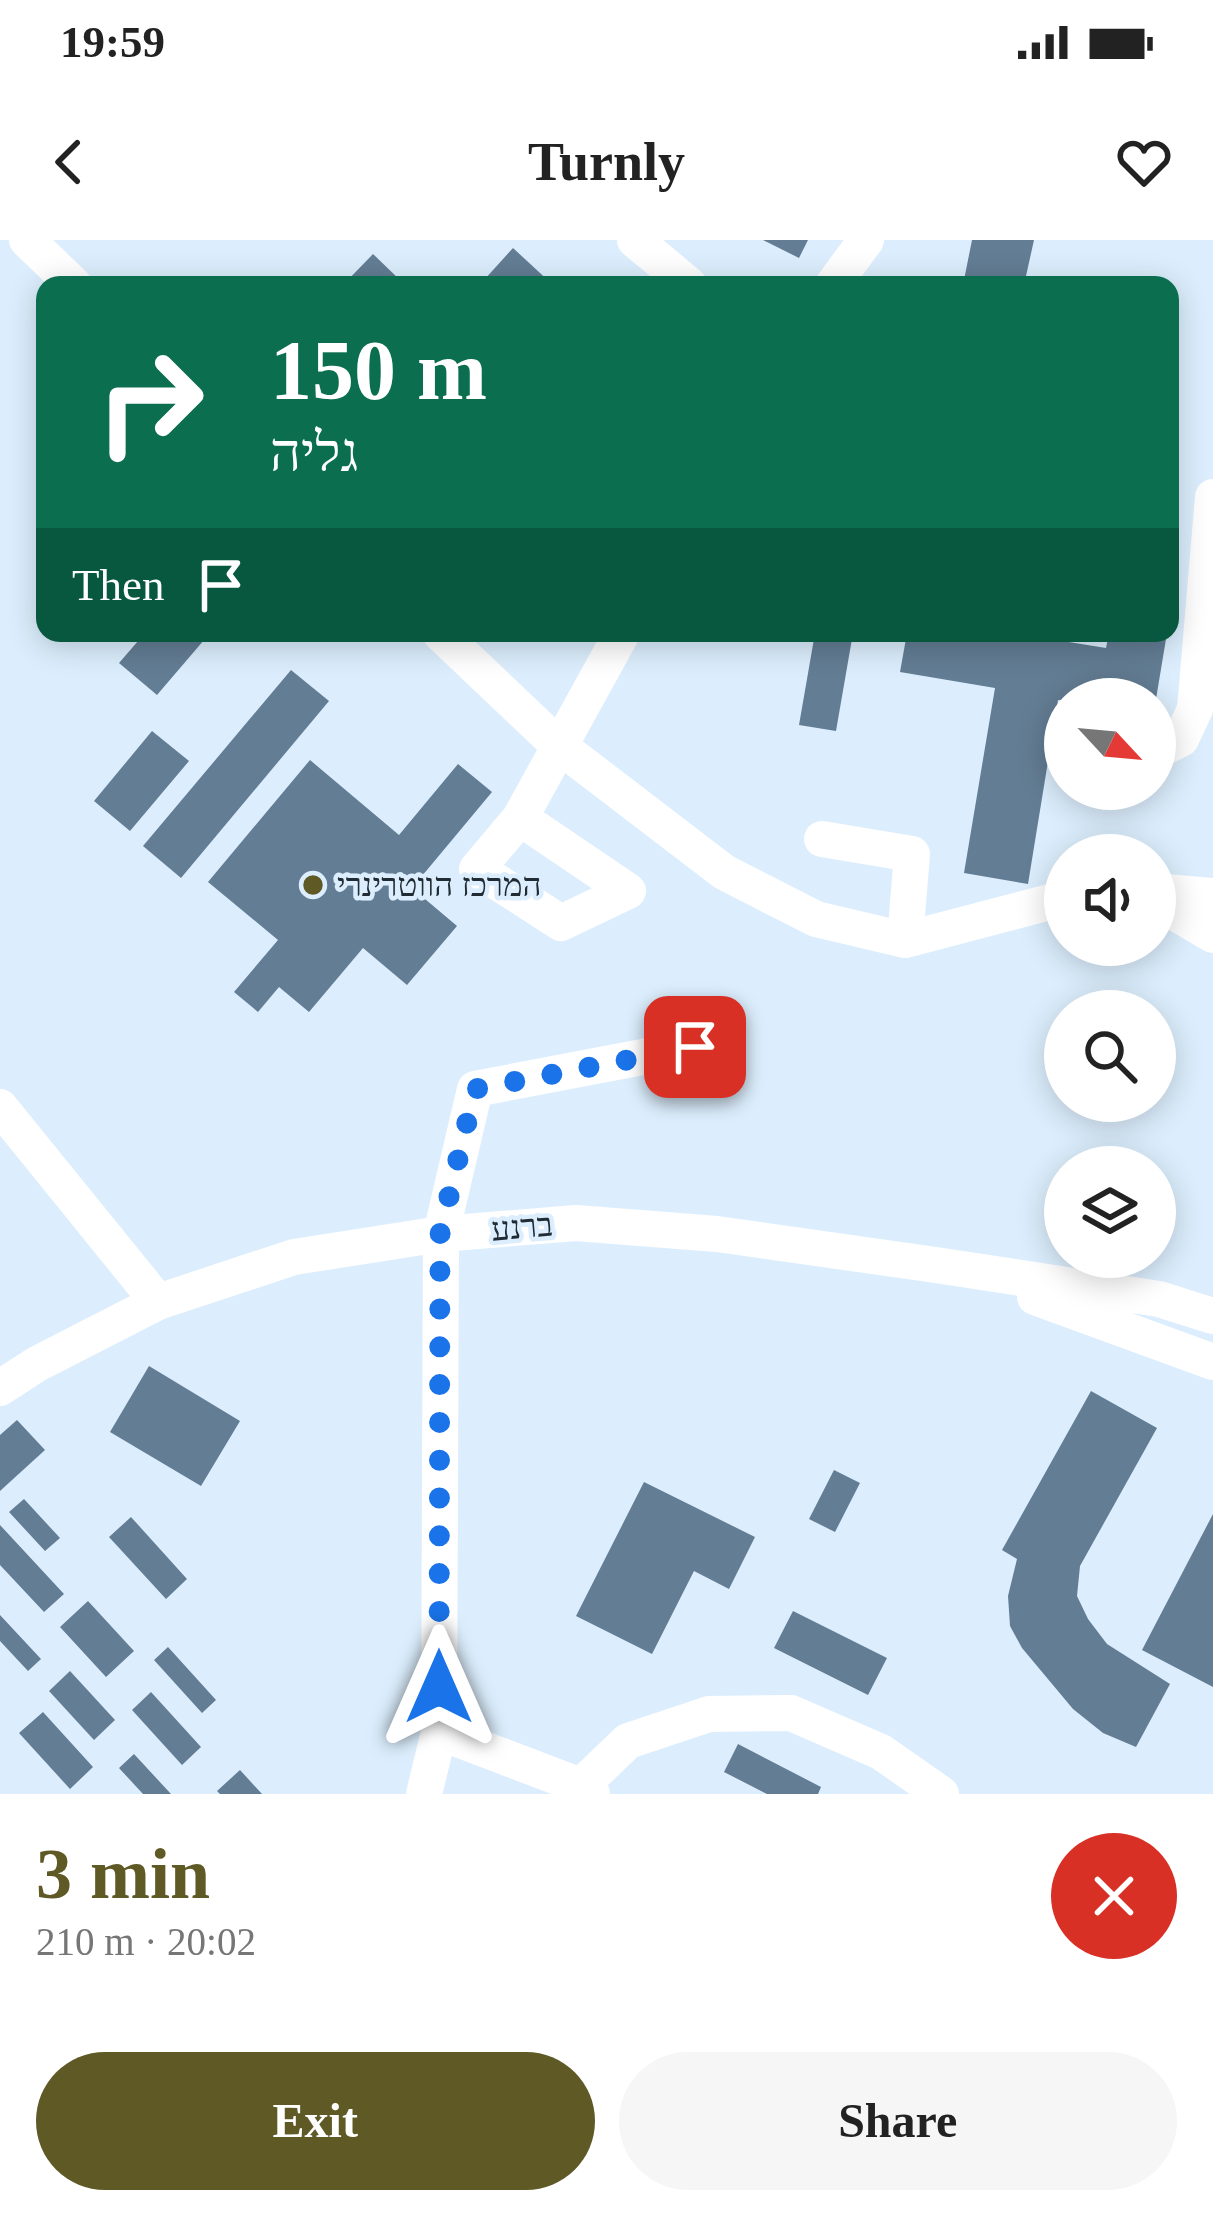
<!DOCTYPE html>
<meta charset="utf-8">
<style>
:root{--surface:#fff;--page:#f6f6f6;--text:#222;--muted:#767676;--accent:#5e5925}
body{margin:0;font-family:"Times New Roman","Noto Sans Hebrew",serif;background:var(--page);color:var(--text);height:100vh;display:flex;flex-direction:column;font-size:45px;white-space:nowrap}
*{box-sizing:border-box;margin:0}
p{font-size:39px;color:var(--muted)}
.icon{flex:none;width:66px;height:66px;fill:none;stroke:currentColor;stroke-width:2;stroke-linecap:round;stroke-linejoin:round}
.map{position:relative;height:1554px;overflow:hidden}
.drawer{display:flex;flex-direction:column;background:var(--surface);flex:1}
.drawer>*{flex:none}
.banner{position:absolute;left:36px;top:36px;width:1143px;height:366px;border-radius:24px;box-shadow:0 6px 30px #0003;background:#0b6e4f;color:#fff;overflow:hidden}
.needle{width:78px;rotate:116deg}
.tools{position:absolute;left:1044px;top:438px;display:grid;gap:24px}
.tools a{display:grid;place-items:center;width:132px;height:132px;border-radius:50%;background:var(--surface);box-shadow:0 6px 30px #0003;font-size:60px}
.pin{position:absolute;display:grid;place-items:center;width:102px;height:102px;color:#fff;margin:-51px;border-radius:24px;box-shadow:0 6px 18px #0006}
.me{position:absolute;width:132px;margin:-66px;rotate:0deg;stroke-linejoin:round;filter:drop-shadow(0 0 9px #0008)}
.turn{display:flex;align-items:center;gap:42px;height:252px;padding:0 36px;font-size:54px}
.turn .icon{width:156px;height:156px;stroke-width:2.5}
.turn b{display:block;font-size:84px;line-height:102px}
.then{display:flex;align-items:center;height:114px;padding:0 36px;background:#0003;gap:24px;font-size:45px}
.round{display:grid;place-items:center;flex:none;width:126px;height:126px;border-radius:63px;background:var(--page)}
.summary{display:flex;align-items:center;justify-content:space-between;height:204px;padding:0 36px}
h1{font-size:72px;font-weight:600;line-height:90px;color:var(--accent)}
.primary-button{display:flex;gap:24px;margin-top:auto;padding:24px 36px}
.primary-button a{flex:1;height:138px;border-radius:72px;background:var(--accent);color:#fff;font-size:48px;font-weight:600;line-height:138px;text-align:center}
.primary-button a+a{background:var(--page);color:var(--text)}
.status{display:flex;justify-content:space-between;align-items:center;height:84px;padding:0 60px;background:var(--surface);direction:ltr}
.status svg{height:33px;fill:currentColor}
header{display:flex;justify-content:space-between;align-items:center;height:156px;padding:0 36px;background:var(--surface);font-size:54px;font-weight:600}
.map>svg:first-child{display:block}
.building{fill:#637d94}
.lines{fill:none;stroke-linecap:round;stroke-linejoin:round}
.minor{stroke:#fff;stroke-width:36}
.route{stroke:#1a73e8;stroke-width:21;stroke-dasharray:0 37.8}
.poi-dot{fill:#5e5925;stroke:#dceefd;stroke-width:4.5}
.labels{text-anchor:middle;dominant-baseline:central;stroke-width:9;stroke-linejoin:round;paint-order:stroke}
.poi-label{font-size:33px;fill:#202b34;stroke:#dceefd;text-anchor:start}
.street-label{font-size:33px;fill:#202b34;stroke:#dceefd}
</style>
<div class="status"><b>19:59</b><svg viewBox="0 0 49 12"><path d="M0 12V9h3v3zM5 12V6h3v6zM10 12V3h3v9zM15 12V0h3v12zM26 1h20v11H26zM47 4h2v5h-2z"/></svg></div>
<header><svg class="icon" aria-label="back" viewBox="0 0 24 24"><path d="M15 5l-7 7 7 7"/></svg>Turnly<svg class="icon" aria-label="heart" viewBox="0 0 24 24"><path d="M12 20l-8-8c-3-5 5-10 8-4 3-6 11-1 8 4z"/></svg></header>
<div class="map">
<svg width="1213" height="1554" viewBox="0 0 1213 1554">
<rect width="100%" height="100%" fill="#dceefd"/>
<path class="building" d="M763,0H808L799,18Z
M972,0H1034L1024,45H963Z
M513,8L553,45H489L484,40Z
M373,14L401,41L397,45H343Z
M145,393H210L157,455L119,423Z
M815,393H853L836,491L799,485Z
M907,393H1013L1106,408L1109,393H1167L1156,459L1058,460L1028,644L964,633L995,448L900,432Z
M291,430L329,461L181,638L143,606Z
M152,491L189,521L130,591L94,561Z
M310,520L399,595L458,524L492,552L412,648L457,686L407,745L363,708L309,772L279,747L258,772L234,752L278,700L208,642Z
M149,1126L240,1181L201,1246L110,1192Z
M1091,1151L1157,1188L1080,1326L1077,1356L1088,1379L1107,1404L1170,1444L1136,1507L1103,1493L1073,1469L1022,1408L1010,1386L1008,1356L1017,1319L1002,1310Z
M17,1180L45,1210L0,1251V1195Z
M834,1230L860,1243L835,1292L809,1279Z
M644,1242L755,1297L729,1349L694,1331L652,1414L576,1376Z
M24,1259L60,1298L45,1311L9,1272Z
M1213,1274V1447L1142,1410Z
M131,1277L187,1339L166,1359L109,1297Z
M0,1285L64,1354L44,1372L0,1325Z
M88,1361L134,1411L106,1437L60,1387Z
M793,1371L887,1418L868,1455L774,1408Z
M0,1375L41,1419L28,1431L0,1401Z
M168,1407L216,1460L202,1473L154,1420Z
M70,1431L115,1480L94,1500L49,1451Z
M151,1452L201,1507L182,1525L132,1470Z
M43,1472L93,1527L70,1549L19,1493Z
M738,1504L821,1547L818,1554H767L724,1532Z
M134,1514L171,1554H143L119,1528Z
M240,1530L262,1554H220L217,1551Z"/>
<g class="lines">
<path class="minor" d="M27,0L74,45
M635,0L689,45
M833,45L866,0
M440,393L558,505L724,632L816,679L905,700L1065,658
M1155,512L1181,499L1195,469L1213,257
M520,578L628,651L561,683L477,629L520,578L622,393
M822,599L912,614L905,700
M1155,651L1213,656
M1155,661L1213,695
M0,867L158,1062
M1035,1057L1213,1122
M0,1148L37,1124L158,1062L294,1017L441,994L576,983L717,994L929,1024L1159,1059L1213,1076
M439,1492L581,1546L592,1554
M581,1546L628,1501L709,1474L791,1473L881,1512L941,1554
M424,1554L439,1492L441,994L475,849L695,807"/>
</g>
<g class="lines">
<path class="route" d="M439,1447L440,994L475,849L695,807"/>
</g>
<circle class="poi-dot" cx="313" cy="645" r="12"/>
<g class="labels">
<g class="poi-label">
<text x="337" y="645">המרכז הווטרינרי</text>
</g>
<g class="street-label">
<text transform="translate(522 987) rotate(-5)">ברנע</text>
</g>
</g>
</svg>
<div class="tools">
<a><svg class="needle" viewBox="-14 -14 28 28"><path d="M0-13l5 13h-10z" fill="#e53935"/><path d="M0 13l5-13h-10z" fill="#767676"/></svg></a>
<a><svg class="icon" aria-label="sound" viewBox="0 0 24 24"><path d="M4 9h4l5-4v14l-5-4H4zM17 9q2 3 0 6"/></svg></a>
<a><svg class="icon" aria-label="search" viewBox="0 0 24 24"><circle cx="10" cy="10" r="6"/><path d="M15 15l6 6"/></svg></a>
<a><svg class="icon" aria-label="layers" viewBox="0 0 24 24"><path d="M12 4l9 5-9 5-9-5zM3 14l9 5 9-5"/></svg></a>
</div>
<div class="pin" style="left:695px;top:807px;background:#d93025"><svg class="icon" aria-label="arrive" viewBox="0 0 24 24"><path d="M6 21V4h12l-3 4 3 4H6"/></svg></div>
<svg class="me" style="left:439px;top:1447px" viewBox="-20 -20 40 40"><path d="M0-17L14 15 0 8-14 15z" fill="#1a73e8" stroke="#fff" stroke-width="4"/></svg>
<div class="banner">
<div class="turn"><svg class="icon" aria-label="right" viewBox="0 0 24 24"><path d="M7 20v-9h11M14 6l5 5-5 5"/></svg><div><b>150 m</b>גליה</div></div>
<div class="then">Then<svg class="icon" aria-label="arrive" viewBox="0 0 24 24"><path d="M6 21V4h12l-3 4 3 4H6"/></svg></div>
</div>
</div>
<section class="drawer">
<div class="summary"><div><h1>3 min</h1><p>210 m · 20:02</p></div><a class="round" style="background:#d93025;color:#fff"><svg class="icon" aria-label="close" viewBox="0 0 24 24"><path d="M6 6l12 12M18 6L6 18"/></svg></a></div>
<div class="primary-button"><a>Exit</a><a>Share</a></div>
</section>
